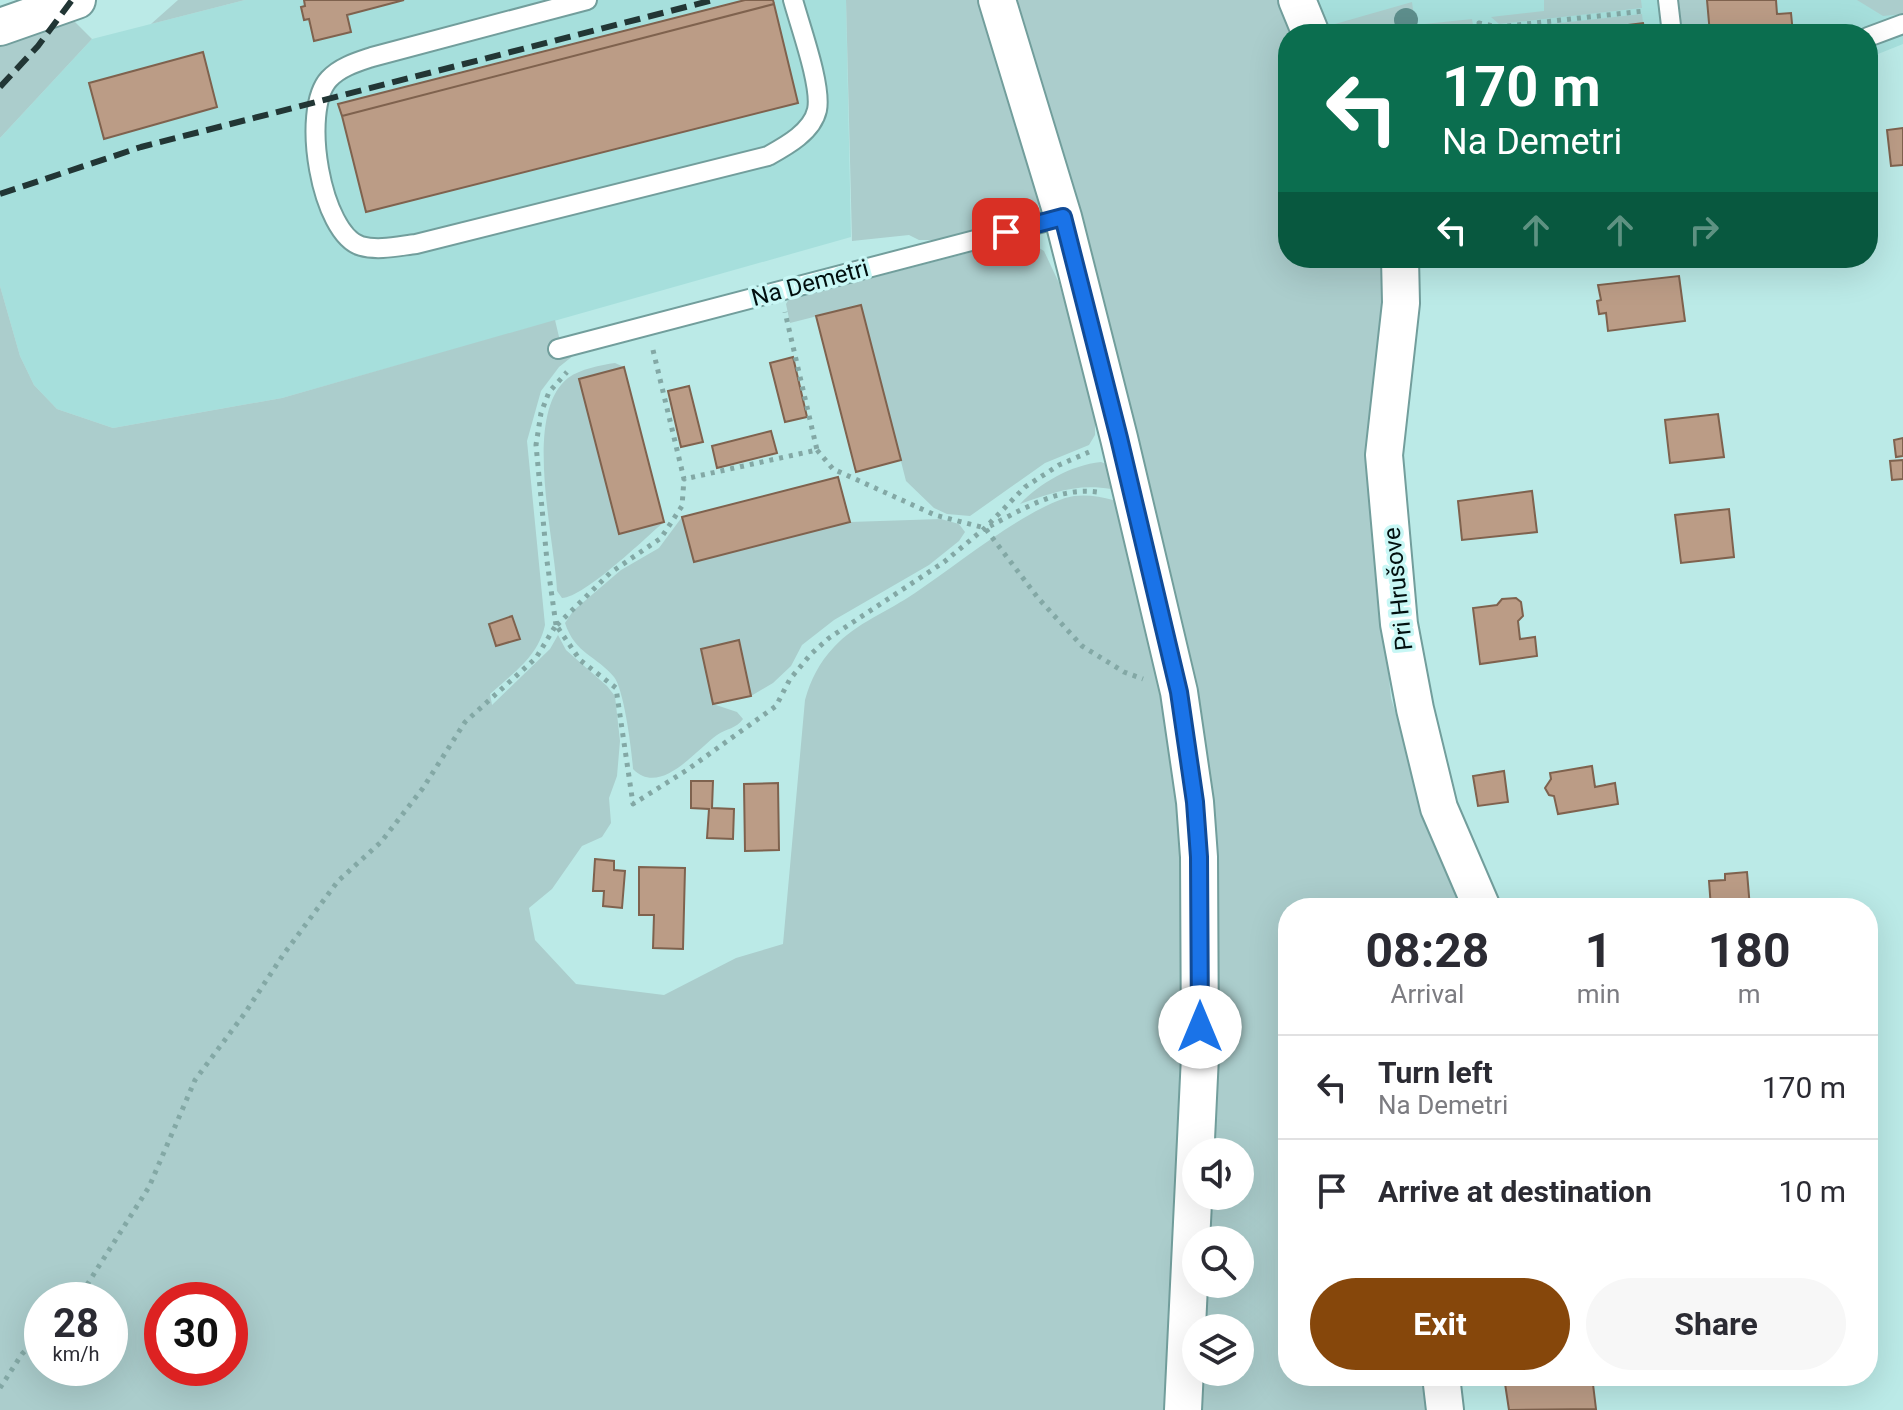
<!DOCTYPE html>
<meta charset="utf-8">
<style>
:root{--surface:#fff;--page:#f7f7f7;--text:#2b2b33;--muted:#7c7c81;--line:#e1e1e2;--accent:#86470b}
body{margin:0;font-family:Roboto,sans-serif;background:var(--page);color:var(--text);height:100vh;display:flex;flex-direction:column;font-size:30px;white-space:nowrap}
*{box-sizing:border-box;margin:0}
p{font-size:26px;color:var(--muted)}
.icon{flex:none;width:44px;height:44px;fill:none;stroke:currentColor;stroke-width:2;stroke-linecap:round;stroke-linejoin:round}
.map{position:relative;flex:1;overflow:hidden}
.side{position:absolute;left:1278px;top:898px;width:600px;height:488px;display:flex;flex-direction:column;background:var(--surface);border-radius:32px;box-shadow:0 8px 32px #0002}
.side>*{flex:none}
.top-card{position:absolute;left:1278px;top:24px;width:600px;height:244px;border-radius:32px;box-shadow:0 8px 32px #0002;background:#0b6e4f;color:#fff;overflow:hidden}
.tools{position:absolute;left:1182px;top:1138px;display:grid;gap:16px}
.tools a{display:grid;place-items:center;width:72px;height:72px;border-radius:50%;background:var(--surface);box-shadow:0 8px 32px #0002;font-size:40px}
.speed{position:absolute;left:24px;top:1282px;display:flex;gap:16px;font-size:40px;font-weight:700;text-align:center}
.speed>*{display:grid;place-content:center;width:104px;height:104px;border-radius:50%;background:var(--surface);box-shadow:0 8px 32px #0002;line-height:1}
.speed small{font-size:20px;font-weight:400}
.speed .limit{border:12px solid #d22;background:#fff;color:#111}
.pin{position:absolute;display:grid;place-items:center;width:68px;height:68px;color:#fff;margin:-34px;border-radius:16px;box-shadow:0 4px 12px #0006}
.me{position:absolute;width:88px;margin:-44px;rotate:0deg;stroke-linejoin:round;filter:drop-shadow(0 0 6px #0008)}
.turn{display:flex;align-items:center;gap:28px;height:168px;padding:0 32px;font-size:36px}
.turn .icon{width:104px;height:104px;stroke-width:2.5}
.turn b{display:block;font-size:56px;line-height:68px}
.lanes{display:flex;align-items:center;height:76px;padding:0 32px;background:#0003;justify-content:center;gap:40px;direction:ltr}
.lanes .off{opacity:.35}
.eta{display:flex;justify-content:space-evenly;align-items:center;height:136px;text-align:center}
.eta b{font-size:48px;font-weight:700;line-height:56px}
.button{display:flex;gap:16px;margin-top:auto;padding:16px 32px}
.button a{flex:1;height:92px;border-radius:48px;background:var(--accent);color:#fff;font-size:32px;font-weight:700;line-height:92px;text-align:center}
.button a+a{background:var(--page);color:var(--text)}
ul{padding:0;list-style:none}
li{display:flex;align-items:center;gap:24px;height:104px;padding:0 32px;border-top:2px solid var(--line)}
li div{flex:1}
li b{display:block;font-size:30px}
li em{font-style:normal}
.map>svg:first-child{display:block}
.built{fill:#a6dfdc}
.green{fill:#abcdcc;fill-rule:evenodd}
.building{fill:#bb9c86;stroke:#7f624e;stroke-width:2}
.lines{fill:none;stroke-linecap:round;stroke-linejoin:round}
.service-casing{stroke:#729e9c;stroke-width:22}
.minor-casing{stroke:#729e9c;stroke-width:40}
.path{stroke:#83a8a5;stroke-width:5;stroke-dasharray:4 6;stroke-linecap:butt}
.service{stroke:#fff;stroke-width:18}
.minor{stroke:#fff;stroke-width:36}
.rail{stroke:#223635;stroke-width:6;stroke-dasharray:16 8;stroke-linecap:butt}
.tree{fill:#5e8f8d}
.route-casing{stroke:#114b97;stroke-width:20}
.route{stroke:#1a73e8;stroke-width:14}
.labels{text-anchor:middle;dominant-baseline:central;stroke-width:7;stroke-linejoin:round;paint-order:stroke}
.street-label{font-size:24px;fill:#010f0f;stroke:#c8f7f5}
</style>
<div class="map">
<svg width="1903" height="1410" viewBox="0 0 1903 1410">
<rect width="100%" height="100%" fill="#bbeae7"/>
<path class="built" d="M245,0H846L851,237L282,398L113,428L57,409L34,385L20,356L0,286V138L92,39Z
M1313,0H1903V44L1868,58V34H1326Z"/>
<path class="green" d="M178,0H245L151,24Z
M846,0H984L1041,197L1038,206L1022,220L945,240H919L909,235L852,241Z
M1016,0H1290L1301,34H1288V258H1391L1383,619L1391,698L1426,812L1468,908H1288V1376H1427L1432,1410H1196L1197,1372H1240V1328H1199L1201,1284H1240V1240H1203L1204,1196H1240V1152H1206L1212,863L1076,215Z
M1544,0H1641L1642,8L1499,24L1491,17L1544,11Z
M1678,0H1707L1710,34H1683Z
M1857,0H1903V14L1883,16Z
M1412,2L1415,25L1472,19L1474,31L1472,34H1327L1335,24Z
M1642,14L1643,23L1556,34H1487V31Z
M74,21L92,39L0,138V46Z
M1019,240L1029,242L1044,251L1059,283L1095,410V435L1089,445L1045,463L970,516L947,514L934,508L906,481L861,305L790,323L786,304L789,299Z
M0,286L20,356L34,385L57,409L113,428L282,398L555,320L560,341L550,344L554,360L574,355L559,367L541,391L527,441L545,625C538,657 513,673 490,694L492,705L550,649L558,635L566,650L607,686L615,696L620,741L617,776L609,798L611,823L602,837L582,846L552,889L529,908L535,940L576,984L664,995L736,958L783,944L805,700C811,679 819,663 834,647C856,623 889,611 915,593C958,564 1017,515 1065,498C1081,493 1098,496 1113,500L1121,510L1157,654L1184,853L1183,1050L1168,1410H0ZM42,1300H110V1368H42ZM162,1300H230V1368H162Z
M615,363L624,367L579,379L619,534L664,522C644,539 585,597 562,598L557,591C555,539 522,414 568,378C580,369 601,365 615,363Z
M1101,462L1106,464L1111,489C1077,483 1051,493 1020,504C1040,483 1071,465 1101,462Z
M682,517L694,562L850,522L941,519L959,524L965,532L959,541L929,565L834,620L802,645L791,666L773,683L751,696L739,641L702,649L713,704L737,712L743,719C736,729 727,728 717,735C695,751 660,797 633,769C632,752 624,689 614,677C597,656 575,654 565,623L573,611L621,570L659,548Z"/>
<path class="building" d="M304,0H404L347,15L351,32L314,41L309,19L304,20L301,7L305,6Z
M745,0H773L774,4L342,116L338,104Z
M1707,0H1776L1777,14L1791,13L1793,34H1710Z
M774,4L798,103L366,212L342,116Z
M1643,23L1645,34H1556Z
M203,52L217,107L104,139L89,83Z
M1903,128V165L1891,166L1887,130Z
M1679,276L1685,321L1608,331L1606,313L1599,314L1597,301L1601,300L1598,285Z
M861,305L901,460L856,472L816,316Z
M793,357L807,417L785,422L770,363Z
M624,367L664,522L619,534L579,379Z
M689,386L703,442L681,447L668,391Z
M1718,414L1724,457L1670,463L1665,420Z
M771,431L777,453L717,468L712,446Z
M1903,438V456L1896,457L1894,440Z
M1903,460V479L1892,480L1890,461Z
M838,477L850,522L694,562L682,517Z
M1532,491L1537,532L1462,540L1458,501Z
M1729,509L1734,557L1681,563L1675,515Z
M1516,598L1521,602L1523,616L1518,621L1520,639L1535,637L1537,656L1480,664L1473,608L1497,605L1502,599Z
M512,616L520,639L496,646L489,624Z
M739,640L751,696L713,704L701,649Z
M1592,766L1595,787L1615,783L1618,804L1558,814L1554,796L1549,795L1545,788L1551,779L1550,773Z
M1504,771L1508,802L1478,806L1473,776Z
M691,781H713L712,808L734,809L733,839L707,838L709,809L691,808Z
M778,783L779,850L745,851L744,784Z
M595,859L614,861V870L625,871L622,908L603,906L604,891H593Z
M639,867L685,868L683,949L653,948L654,915H639Z
M1747,872L1750,908H1711L1709,881L1725,880V874Z
M1592,1376L1596,1409L1509,1410L1504,1377Z"/>
<g class="lines">
<defs>
<path id="service" d="M587,0L372,57C357,62 340,67 329,79C300,110 321,234 361,246C378,251 399,246 416,244L768,156C786,146 812,132 817,110C822,86 800,26 793,0
M1668,0L1672,34
M1868,37L1903,24
M558,349L1063,217"/>
<path id="minor" d="M997,0L1063,217L1119,438L1179,692L1195,802L1199,857L1200,1056L1183,1410
M1297,0L1311,34
M0,27L77,0
M1400,258L1401,303L1384,455L1399,624L1415,709L1439,808L1482,908
M1441,1376L1445,1410"/>
</defs>
<use href="#service" class="service-casing"/>
<use href="#minor" class="minor-casing"/>
<path class="path" d="M1481,34L1479,23L1498,27L1644,11
M653,350L684,479L817,450L785,312
M817,450L833,469L935,515L985,528L1038,598L1082,646L1124,672L1143,679
M990,526C1023,509 1058,487 1097,492
M556,625L547,561L536,445L541,413L549,392L567,372
M557,625L610,573L661,538L682,506L684,479
M74,1300L85,1288L149,1187L195,1080L245,1013L283,955L338,881L381,842L423,788L465,722L536,658L556,625L580,660L616,688L633,804L687,770L776,706L790,679L811,654L829,638L944,562L985,528L1025,487L1059,465L1089,452
M0,1388L22,1354L42,1333"/>
<use href="#service" class="service"/>
<use href="#minor" class="minor"/>
<path class="rail" d="M0,87L38,46L72,0
M0,194L141,147L713,0"/>
</g>
<circle class="tree" cx="1406" cy="20" r="12"/>
<g class="lines">
<defs>
<path id="route" d="M1006,232L1063,217L1119,438L1179,692L1195,802L1199,857L1200,1027"/>
</defs>
<use href="#route" class="route-casing"/>
<use href="#route" class="route"/>
</g>
<g class="labels">
<g class="street-label">
<text transform="translate(810 283) rotate(-15)">Na Demetri</text>
<text transform="translate(1398 589) rotate(-96)">Pri Hrušove</text>
</g>
</g>
</svg>
<div class="tools">
<a><svg class="icon" aria-label="sound" viewBox="0 0 24 24"><path d="M4 9h4l5-4v14l-5-4H4zM17 9q2 3 0 6"/></svg></a>
<a><svg class="icon" aria-label="search" viewBox="0 0 24 24"><circle cx="10" cy="10" r="6"/><path d="M15 15l6 6"/></svg></a>
<a><svg class="icon" aria-label="layers" viewBox="0 0 24 24"><path d="M12 4l9 5-9 5-9-5zM3 14l9 5 9-5"/></svg></a>
</div>
<div class="speed"><div>28<small>km/h</small></div><div class="limit">30</div></div>
<div class="pin" style="left:1006px;top:232px;background:#d93025"><svg class="icon" aria-label="arrive" viewBox="0 0 24 24"><path d="M6 21V4h12l-3 4 3 4H6"/></svg></div>
<svg class="me" style="left:1200px;top:1027px" viewBox="-20 -20 40 40"><circle r="19" fill="#fff"/><path d="M0-13L10 11 0 6-10 11z" fill="#1a73e8"/></svg>
<div class="top-card">
<div class="turn"><svg class="icon" aria-label="left" viewBox="0 0 24 24"><path d="M17 20v-9H6M10 6l-5 5 5 5"/></svg><div><b>170 m</b>Na Demetri</div></div>
<div class="lanes"><svg class="icon" aria-label="left" viewBox="0 0 24 24"><path d="M17 20v-9H6M10 6l-5 5 5 5"/></svg><svg class="icon off" aria-label="ahead" viewBox="0 0 24 24"><path d="M12 20V5M6 11l6-6 6 6"/></svg><svg class="icon off" aria-label="ahead" viewBox="0 0 24 24"><path d="M12 20V5M6 11l6-6 6 6"/></svg><svg class="icon off" aria-label="right" viewBox="0 0 24 24"><path d="M7 20v-9h11M14 6l5 5-5 5"/></svg></div>
</div>
<section class="side">
<div class="eta">
<div><b>08:28</b><p>Arrival</p></div>
<div><b>1</b><p>min</p></div>
<div><b>180</b><p>m</p></div>
</div>
<ul>
<li><svg class="icon" aria-label="left" viewBox="0 0 24 24"><path d="M17 20v-9H6M10 6l-5 5 5 5"/></svg><div><b>Turn left</b><p>Na Demetri</p></div><em>170 m</em></li>
<li><svg class="icon" aria-label="arrive" viewBox="0 0 24 24"><path d="M6 21V4h12l-3 4 3 4H6"/></svg><div><b>Arrive at destination</b></div><em>10 m</em></li>
</ul>
<div class="button"><a>Exit</a><a>Share</a></div>
</section>
</div>
